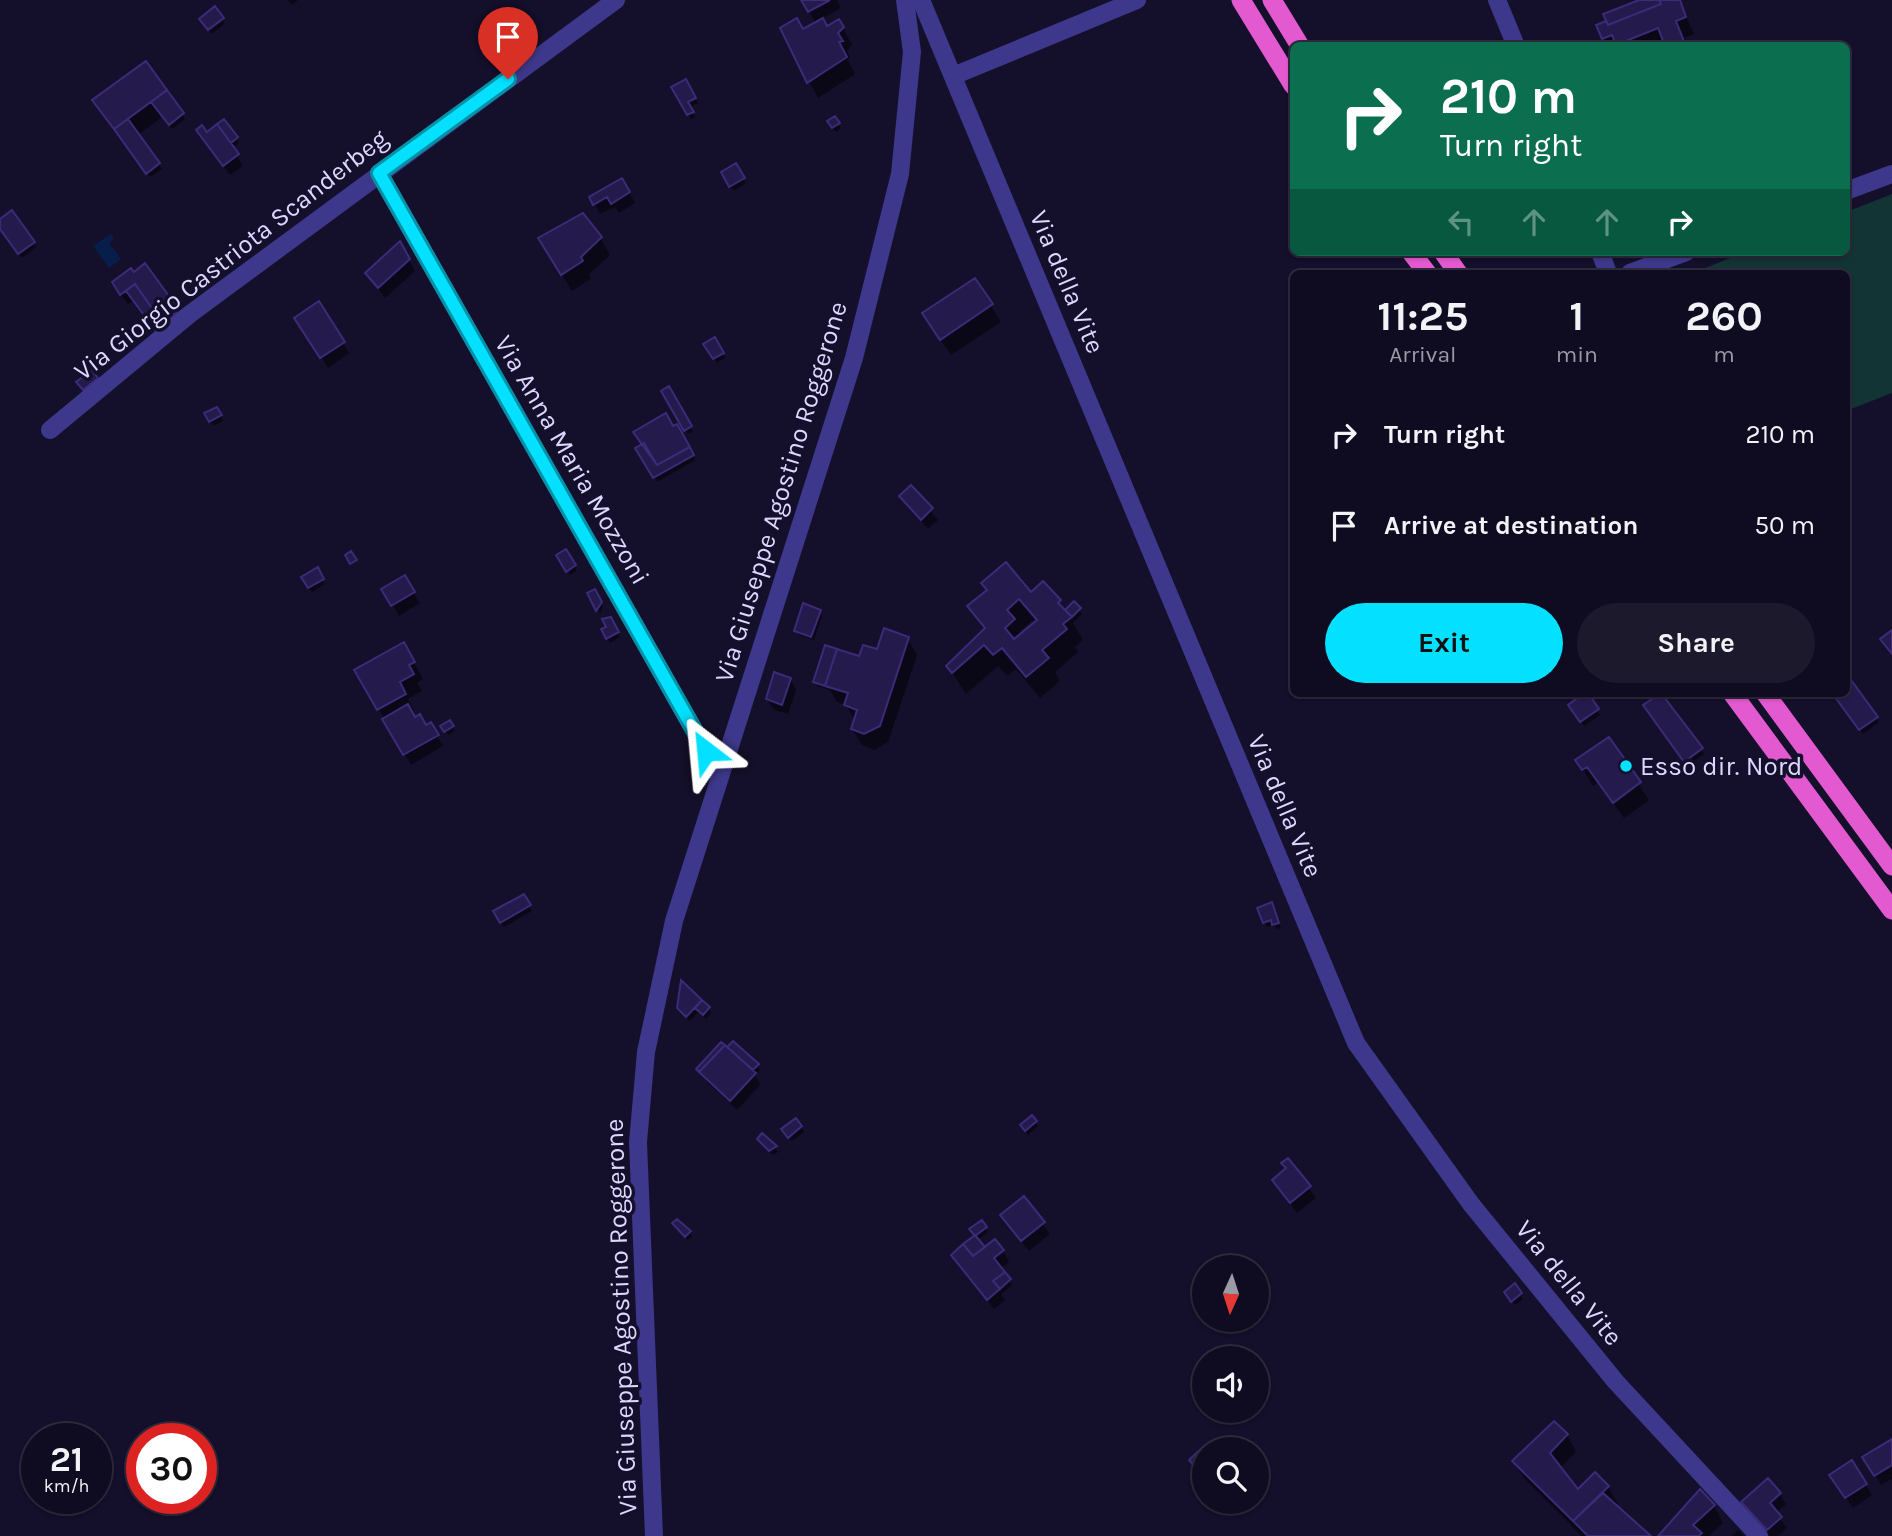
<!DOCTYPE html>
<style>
:root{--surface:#0f0b20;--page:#1d192d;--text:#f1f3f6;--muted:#9b9ba5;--line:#2f2b3e;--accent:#04e0ff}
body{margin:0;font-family:Karla,sans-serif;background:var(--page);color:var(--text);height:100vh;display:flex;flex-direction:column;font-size:26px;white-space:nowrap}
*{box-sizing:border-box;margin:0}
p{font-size:23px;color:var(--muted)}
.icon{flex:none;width:38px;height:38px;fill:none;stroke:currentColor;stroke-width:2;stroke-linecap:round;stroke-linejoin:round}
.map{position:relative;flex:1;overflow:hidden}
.details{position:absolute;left:1290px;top:270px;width:560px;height:427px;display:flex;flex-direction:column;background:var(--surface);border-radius:10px;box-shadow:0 2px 5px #0004,0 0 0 2px var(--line)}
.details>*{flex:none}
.guide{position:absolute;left:1290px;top:42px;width:560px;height:214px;border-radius:10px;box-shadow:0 2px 5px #0004,0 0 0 2px var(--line);background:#0b6e4f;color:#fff;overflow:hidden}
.needle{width:46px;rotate:183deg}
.buttons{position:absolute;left:1192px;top:1255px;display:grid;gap:14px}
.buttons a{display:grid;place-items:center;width:77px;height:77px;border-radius:50%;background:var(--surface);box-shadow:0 2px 5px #0004,0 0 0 2px var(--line);font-size:35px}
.speed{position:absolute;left:21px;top:1423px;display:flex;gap:14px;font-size:35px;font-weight:700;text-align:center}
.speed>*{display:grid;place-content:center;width:91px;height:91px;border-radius:50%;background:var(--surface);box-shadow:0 2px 5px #0004,0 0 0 2px var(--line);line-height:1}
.speed small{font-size:18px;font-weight:400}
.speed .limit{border:10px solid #d22;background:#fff;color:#111}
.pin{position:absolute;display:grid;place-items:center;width:60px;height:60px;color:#fff;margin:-72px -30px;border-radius:50% 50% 50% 0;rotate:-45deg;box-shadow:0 0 7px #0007}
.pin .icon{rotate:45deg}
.me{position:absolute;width:77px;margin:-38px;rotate:331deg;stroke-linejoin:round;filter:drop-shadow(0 0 5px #0008)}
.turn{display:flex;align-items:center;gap:24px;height:147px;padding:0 35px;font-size:32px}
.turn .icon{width:91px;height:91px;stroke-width:2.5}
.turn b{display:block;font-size:49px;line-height:60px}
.lanes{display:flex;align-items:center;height:66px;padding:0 35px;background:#0003;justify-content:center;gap:35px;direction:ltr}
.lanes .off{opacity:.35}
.eta{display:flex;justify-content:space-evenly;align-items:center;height:119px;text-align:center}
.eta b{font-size:42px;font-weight:700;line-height:49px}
.primary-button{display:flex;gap:14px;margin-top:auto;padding:14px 35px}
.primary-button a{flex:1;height:80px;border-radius:42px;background:var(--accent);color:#111;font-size:28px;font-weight:700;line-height:80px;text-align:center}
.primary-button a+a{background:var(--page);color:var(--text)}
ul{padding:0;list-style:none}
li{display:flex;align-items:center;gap:21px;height:91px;padding:0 35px}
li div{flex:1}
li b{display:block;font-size:26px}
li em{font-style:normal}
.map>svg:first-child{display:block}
.green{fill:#123434}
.water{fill:#081e4a}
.shadow{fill:#0007;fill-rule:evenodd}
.building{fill:#251a4c;stroke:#3c2b79;stroke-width:2;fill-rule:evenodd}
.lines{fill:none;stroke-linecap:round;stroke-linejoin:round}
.minor{stroke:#3d388b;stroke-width:18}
.tertiary{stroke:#3d388b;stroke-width:18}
.trunk{stroke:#e359d0;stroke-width:19}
.route-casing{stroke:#0392a6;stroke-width:18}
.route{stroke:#04e0ff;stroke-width:12}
.poi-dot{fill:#04e0ff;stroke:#140f2a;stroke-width:2.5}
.labels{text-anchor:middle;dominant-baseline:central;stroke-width:7;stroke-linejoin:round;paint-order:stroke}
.street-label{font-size:26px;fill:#ddd8ff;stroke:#140f2a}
.poi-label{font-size:26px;fill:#ddd8ff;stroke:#140f2a;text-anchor:start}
</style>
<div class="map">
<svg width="1892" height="1536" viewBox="0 0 1892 1536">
<rect width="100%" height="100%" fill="#140f2a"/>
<path class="green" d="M1892,194V393L1846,411V273H1693L1745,252H1846V212Z"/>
<path class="water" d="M111,234L114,239L109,243L121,259L109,268L93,246Z"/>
<path class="shadow" d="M288,0H298L292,5Z
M803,0H837L841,8L821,19L827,29L839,21L852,45L847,51L850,58L847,59L855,74L818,98L782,29L803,31L816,24Z
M1643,0H1679L1694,34L1684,38L1687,46H1608L1604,38L1609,30Z
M222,19L225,23L212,34L204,24Z
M145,63L185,119L172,129L163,116L138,135L162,169L150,177L94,100Z
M686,81L698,103L689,107L695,117L691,119L674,88Z
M834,118L841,128L836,132L829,122Z
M224,122L239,143L232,148L243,166L230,175L205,141L207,134Z
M735,165L746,183L734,191L723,173Z
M622,180L635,203L619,213L615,207L600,214L591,198Z
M0,221L33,243L36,247L22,258L0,227Z
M600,238L610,255L589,274L591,279L572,291L550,255Z
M400,244L415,271L385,298L368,274Z
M145,266L184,322L158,333L134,300L128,304L120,293L134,274Z
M975,280L1001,322L951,355L934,330Z
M297,318L343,343L349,353L328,368Z
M714,339L725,358L717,363L706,344Z
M668,389L693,432L688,434L664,391Z
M217,409L223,421L213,426L206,414Z
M676,426L695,460L657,482L638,449Z
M911,487L938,520L928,529L901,497Z
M566,551L577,571L570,575L559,555Z
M317,570L325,584L312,592L303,578Z
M404,578L420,603L399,616L384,590Z
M983,584L1031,594L1042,584L1065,612L1074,604L1082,614L1073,623L1083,640L1075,647L1078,652L1055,672L1060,681L1040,698L1016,669L1007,676L998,666L966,694L948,666L984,631L970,607L988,592ZM1033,620L1036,623L1022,635L1020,631Z
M594,591L603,608L600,613L589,594Z
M756,598L758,602L754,615L745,608Z
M819,611L822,616L814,640L799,635L796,631Z
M610,619L620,637L610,643L603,630L608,627Z
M907,638L917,655L888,742L874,750L862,745L852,729L855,721L846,705L837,702L830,690L818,686L815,681Z
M403,644L423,679L417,683L422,691L408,699L414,711L411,713L425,727L430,724L443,746L411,765L356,670Z
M790,679L796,690L788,714L774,710L767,699Z
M1833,693L1877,718L1879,722L1863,734Z
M1586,694L1600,715L1584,726L1573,710Z
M1662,694L1704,754L1688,765L1648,710Z
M449,722L455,731L448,735L443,726Z
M1608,739L1649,800L1624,818L1598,782L1593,786L1578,761Z
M523,896L532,911L504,927L495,912Z
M1273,909L1281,928L1277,929L1274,925L1267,927L1264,922Z
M682,984L709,1009L711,1013L706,1019L698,1012L690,1021L682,1013L679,1008Z
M727,1049L757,1065L760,1070L755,1075L760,1085L737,1110L708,1083L698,1069Z
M796,1120L804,1132L792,1141L786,1134Z
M1035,1122L1038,1126L1028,1135L1025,1130Z
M762,1135L775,1147L778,1152L773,1155L762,1144L759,1139Z
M1288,1160L1316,1198L1297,1213L1274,1181L1287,1170Z
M1023,1198L1050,1234L1029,1251L1002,1216Z
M677,1222L690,1233L692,1237L688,1240L677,1228Z
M985,1228L988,1232L978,1240L985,1249L995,1241L1003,1251L1009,1262L1000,1269L1012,1285L1001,1294L1005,1300L994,1309L953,1255L976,1236L972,1230Z
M1515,1286L1523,1299L1515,1305L1507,1292Z
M1567,1435L1576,1452L1560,1468L1578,1491L1595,1474L1608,1487L1618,1504L1615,1506L1648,1536H1582L1524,1478L1514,1462Z
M1892,1441V1479L1881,1485L1865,1457Z
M1204,1449V1472L1201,1474L1191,1461Z
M1852,1462L1872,1495L1853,1508L1838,1486Z
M1700,1492L1714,1506L1723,1523L1709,1536H1660Z
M1780,1494L1786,1504L1776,1513L1787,1528L1778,1536H1770L1743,1502Z
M1738,1530L1744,1536H1731Z"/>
<path class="building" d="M801,0H830L808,12Z
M1639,0H1659L1661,4L1608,25L1603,14Z
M1659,0H1680L1686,17L1676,21L1685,44L1665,46L1658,28L1616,45L1612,35L1602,39L1596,25L1606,21L1608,25L1661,4Z
M215,6L224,18L208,30L199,19Z
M797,18L803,29L823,18L827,26L839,19L844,27L838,33L843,41L839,42L847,57L807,83L780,28Z
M146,61L167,90L114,129L92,100Z
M686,79L696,98L688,102L694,112L687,115L671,87Z
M167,90L184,113L169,125L151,102Z
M835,116L840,123L832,128L827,121Z
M128,119L160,163L146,174L114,129Z
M224,119L238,137L231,143L217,124Z
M217,124L239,154L223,166L196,130L202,125L207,132Z
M736,163L745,178L729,187L721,172Z
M622,178L630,192L611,204L607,197L593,205L589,197Z
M12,210L35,242L18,254L0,229V219Z
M583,213L602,237L581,257L583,261L561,275L538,238Z
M400,241L410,259L378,288L365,273Z
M145,263L179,310L163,324L135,284L120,295L112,282L131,268L134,272Z
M975,278L993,304L940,340L922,313Z
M135,284L163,324L155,330L126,291Z
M319,301L345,342L320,358L294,318Z
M715,337L724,353L713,359L703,344Z
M92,370L98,378L83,390L76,382Z
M669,386L692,426L684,431L661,391Z
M217,407L222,415L209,422L204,413Z
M666,413L673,426L677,424L690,447L657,465L633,432Z
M644,443L657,465L690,447L694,455L653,478L635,448Z
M911,485L933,508L921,520L899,496Z
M566,549L576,565L566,572L556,555Z
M351,551L357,560L350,564L345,555Z
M1006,562L1031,592L1043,581L1061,600L1058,603L1072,617L1063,624L1067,629L1042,650L1049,658L1026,677L1002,648L993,655L984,645L952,673L946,666L985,628L967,606L987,590L981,583ZM1019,599L1037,620L1014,639L1005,628L1015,619L1007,610Z
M318,567L324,579L308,588L301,577Z
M405,575L415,592L391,606L381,589Z
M595,589L602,602L596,611L587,593Z
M748,593L757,596L752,611L743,608Z
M1074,601L1081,608L1072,617L1065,610Z
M803,603L821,610L811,637L794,631Z
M611,617L619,632L606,639L601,629L606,627L602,619Z
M884,628L909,637L880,726L864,734L851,729L857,710L844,705L848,693L825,686L837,649L859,656L863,645L877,649Z
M1892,630V654L1880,639Z
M404,642L415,662L409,665L414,674L400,682L406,694L377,710L354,670Z
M825,645L837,649L825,686L813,682Z
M774,672L791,678L782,705L766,699Z
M1846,673L1878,717L1859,730L1832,693H1846Z
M1584,693H1588L1599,709L1580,722L1568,705Z
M1661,693L1703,748L1684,762L1643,705Z
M408,704L415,717L420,714L426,725L431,722L439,735L403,755L382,719Z
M450,720L454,726L444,732L440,726Z
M1609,737L1641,782L1613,803L1587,767L1582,770L1575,760Z
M524,894L531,905L500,923L493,911Z
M1272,902L1279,923L1272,925L1271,920L1263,923L1257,908Z
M681,980L702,1000L686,1017L677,1008Z
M702,1000L710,1007L703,1015L695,1008Z
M733,1041L759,1064L753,1070L727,1047Z
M721,1042L725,1045L699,1072L696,1069Z
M725,1045L756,1073L730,1101L699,1072Z
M1032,1115L1037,1121L1025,1131L1020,1125Z
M796,1118L802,1126L788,1138L781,1129Z
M762,1133L777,1146L769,1151L757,1139Z
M1288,1158L1311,1186L1290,1203L1272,1180L1286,1168L1281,1163Z
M1024,1196L1045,1222L1021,1241L1000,1215Z
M677,1219L691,1231L685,1237L672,1223Z
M982,1220L987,1227L975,1236L969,1229Z
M975,1235L985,1247L973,1256L963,1244Z
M995,1239L1004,1250L994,1258L1005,1272L993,1281L1000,1289L987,1300L951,1255L963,1244L973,1256Z
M1005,1272L1011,1279L1000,1289L993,1281Z
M1515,1283L1522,1293L1511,1302L1504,1292Z
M1554,1421L1568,1434L1550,1453L1578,1489L1595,1472L1609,1486L1573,1521L1512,1461Z
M1892,1439V1465L1874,1476L1862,1457Z
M1204,1446V1465L1198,1470L1189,1460Z
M1852,1460L1867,1484L1845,1498L1829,1475Z
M1768,1478L1781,1493L1770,1503L1782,1517L1767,1530L1741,1502Z
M1700,1489L1715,1505L1693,1525L1702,1533L1699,1536H1658Z
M1603,1493L1651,1536H1588L1573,1521Z"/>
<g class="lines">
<path class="minor" d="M921,0L1356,1043L1471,1204L1616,1382L1759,1536
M1497,0L1516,46
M953,76L1137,0
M379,173L719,774
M1846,191L1892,174
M1600,252L1608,273
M1630,273L1686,252
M50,430L190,314L616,0"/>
<path class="tertiary" d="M654,1536L638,1142L646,1052L674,921L854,358L900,174L912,52L905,0"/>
<path class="trunk" d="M1241,0L1293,85
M1272,0L1300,46
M1411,252L1427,273
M1443,252L1458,273
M1732,693L1892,910
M1765,693L1892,866"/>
</g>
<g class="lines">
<defs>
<path id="route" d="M508,79L379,173L706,751"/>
</defs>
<use href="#route" class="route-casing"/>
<use href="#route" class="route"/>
</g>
<circle class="poi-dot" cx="1626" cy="766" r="7"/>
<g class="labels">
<g class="street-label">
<text transform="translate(231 255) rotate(-38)">Via Giorgio Castriota Scanderbeg</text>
<text transform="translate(1067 282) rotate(67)">Via della Vite</text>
<text transform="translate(572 460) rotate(60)">Via Anna Maria Mozzoni</text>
<text transform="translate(781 492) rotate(-73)">Via Giuseppe Agostino Roggerone</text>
<text transform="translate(1285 806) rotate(67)">Via della Vite</text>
<text transform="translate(1569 1283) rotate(51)">Via della Vite</text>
<text transform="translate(621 1317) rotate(-92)">Via Giuseppe Agostino Roggerone</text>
</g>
<g class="poi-label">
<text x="1640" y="766">Esso dir. Nord</text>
</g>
</g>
</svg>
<div class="buttons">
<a><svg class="needle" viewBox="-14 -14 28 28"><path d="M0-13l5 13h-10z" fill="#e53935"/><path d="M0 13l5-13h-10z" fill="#9b9ba5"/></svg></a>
<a><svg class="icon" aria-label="sound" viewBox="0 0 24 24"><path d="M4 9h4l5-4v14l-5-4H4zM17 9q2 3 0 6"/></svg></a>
<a><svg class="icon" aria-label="search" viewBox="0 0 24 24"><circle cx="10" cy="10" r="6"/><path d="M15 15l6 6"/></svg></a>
</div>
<div class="speed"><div>21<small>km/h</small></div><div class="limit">30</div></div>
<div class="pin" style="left:508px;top:79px;background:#d93025"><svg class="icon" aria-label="arrive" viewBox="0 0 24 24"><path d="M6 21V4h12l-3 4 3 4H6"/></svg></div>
<svg class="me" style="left:706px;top:751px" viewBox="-20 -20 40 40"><path d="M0-17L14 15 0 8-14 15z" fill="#04e0ff" stroke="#fff" stroke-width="4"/></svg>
<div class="guide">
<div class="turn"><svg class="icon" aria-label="right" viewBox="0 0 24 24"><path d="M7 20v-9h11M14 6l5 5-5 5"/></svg><div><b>210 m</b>Turn right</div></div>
<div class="lanes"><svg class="icon off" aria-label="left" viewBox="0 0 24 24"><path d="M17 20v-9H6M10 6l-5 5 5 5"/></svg><svg class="icon off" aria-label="ahead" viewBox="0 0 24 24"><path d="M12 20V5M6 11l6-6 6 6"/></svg><svg class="icon off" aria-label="ahead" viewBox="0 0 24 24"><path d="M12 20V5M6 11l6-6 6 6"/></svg><svg class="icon" aria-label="right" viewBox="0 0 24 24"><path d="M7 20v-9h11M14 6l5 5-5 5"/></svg></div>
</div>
<section class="details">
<div class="eta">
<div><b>11:25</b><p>Arrival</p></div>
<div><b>1</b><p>min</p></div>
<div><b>260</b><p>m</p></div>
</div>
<ul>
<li><svg class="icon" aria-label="right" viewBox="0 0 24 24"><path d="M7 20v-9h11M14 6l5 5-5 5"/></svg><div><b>Turn right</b></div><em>210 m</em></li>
<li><svg class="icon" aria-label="arrive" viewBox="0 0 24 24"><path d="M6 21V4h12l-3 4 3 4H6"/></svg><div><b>Arrive at destination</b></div><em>50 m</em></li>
</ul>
<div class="primary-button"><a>Exit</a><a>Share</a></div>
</section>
</div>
